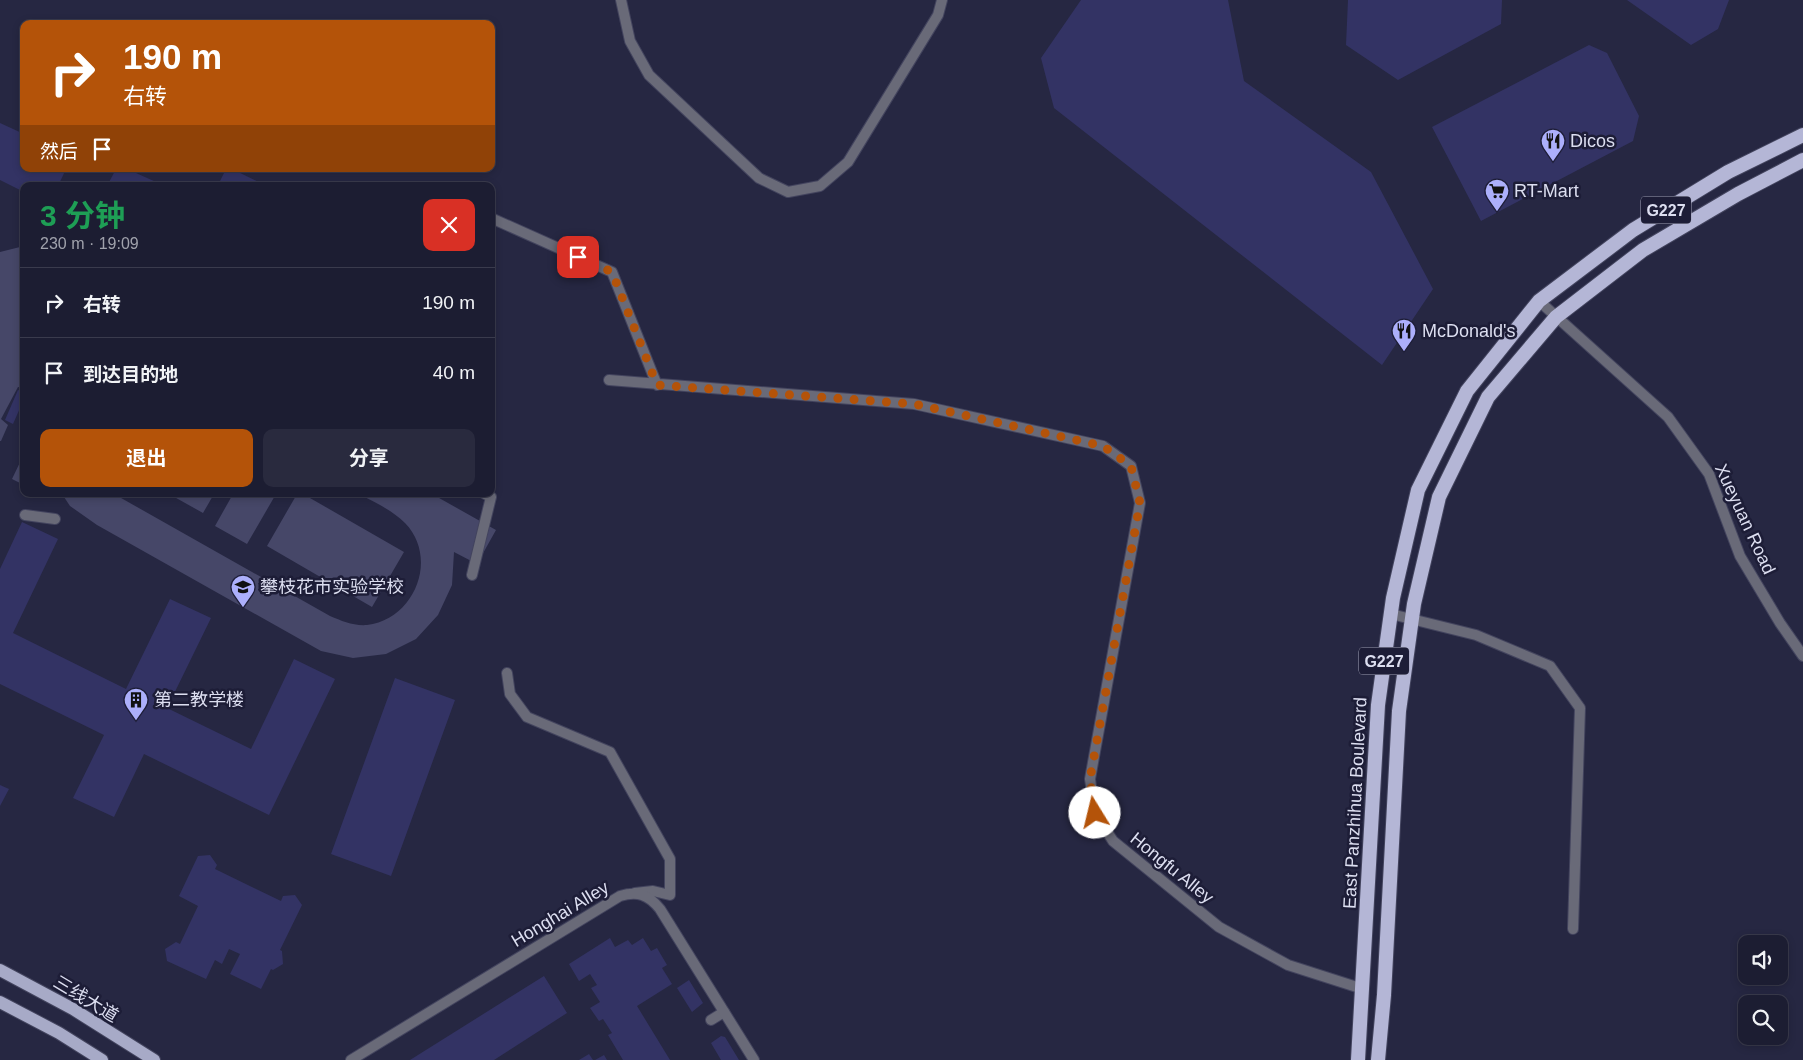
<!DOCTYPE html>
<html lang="zh">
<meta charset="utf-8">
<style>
:root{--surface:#1c1d32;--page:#292a3e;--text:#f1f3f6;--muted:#a0a2ac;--line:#3a3b4d;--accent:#b45309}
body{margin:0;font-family:Arial,"Noto Sans SC",sans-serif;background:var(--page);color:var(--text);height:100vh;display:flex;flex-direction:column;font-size:19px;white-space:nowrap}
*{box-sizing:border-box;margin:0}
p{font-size:16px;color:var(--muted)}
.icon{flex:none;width:28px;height:28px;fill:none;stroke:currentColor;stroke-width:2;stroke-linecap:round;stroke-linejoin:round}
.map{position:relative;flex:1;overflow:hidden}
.details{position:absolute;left:20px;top:182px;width:475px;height:315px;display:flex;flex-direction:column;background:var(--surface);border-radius:10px;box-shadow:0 2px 8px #0003,0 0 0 1px var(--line)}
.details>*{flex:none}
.banner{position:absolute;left:20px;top:20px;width:475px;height:152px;border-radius:10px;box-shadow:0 2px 8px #0003,0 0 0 1px var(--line);background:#b45309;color:#fff;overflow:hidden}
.controls{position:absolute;left:1738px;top:935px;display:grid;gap:10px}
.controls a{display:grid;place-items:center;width:50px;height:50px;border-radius:10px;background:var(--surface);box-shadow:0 2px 8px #0003,0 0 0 1px var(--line);font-size:25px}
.pin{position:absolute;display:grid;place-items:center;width:42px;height:42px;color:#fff;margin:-21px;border-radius:10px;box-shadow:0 2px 8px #0006}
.me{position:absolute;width:55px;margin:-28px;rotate:351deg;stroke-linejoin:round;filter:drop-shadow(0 0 4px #0008)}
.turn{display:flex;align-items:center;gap:18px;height:105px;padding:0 20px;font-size:22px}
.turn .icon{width:65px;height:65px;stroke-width:2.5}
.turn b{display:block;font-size:35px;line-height:42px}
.then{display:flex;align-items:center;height:48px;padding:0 20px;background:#0003;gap:10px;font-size:19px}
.round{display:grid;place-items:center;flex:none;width:52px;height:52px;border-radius:10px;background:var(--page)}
.head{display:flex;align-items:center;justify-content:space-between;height:85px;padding:0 20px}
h1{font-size:30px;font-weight:700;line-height:38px;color:#1e9e55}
.action{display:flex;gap:10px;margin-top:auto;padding:10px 20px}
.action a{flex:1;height:58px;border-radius:10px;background:var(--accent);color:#fff;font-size:20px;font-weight:700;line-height:58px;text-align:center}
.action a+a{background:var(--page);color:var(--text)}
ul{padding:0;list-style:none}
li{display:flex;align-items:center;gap:15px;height:70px;padding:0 20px;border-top:1px solid var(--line)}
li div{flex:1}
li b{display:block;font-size:19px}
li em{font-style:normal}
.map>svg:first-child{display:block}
.green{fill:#464768}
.building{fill:#333364}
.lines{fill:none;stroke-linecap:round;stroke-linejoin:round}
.service-casing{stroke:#43445e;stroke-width:12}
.minor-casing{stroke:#43445e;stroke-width:12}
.primary-casing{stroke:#43445e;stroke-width:14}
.trunk-casing{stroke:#43445e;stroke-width:16}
.service{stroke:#696a78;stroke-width:10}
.minor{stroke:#696a78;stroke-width:10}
.primary{stroke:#a7aac7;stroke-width:12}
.trunk{stroke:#b4b6d6;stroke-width:14}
.route{stroke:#b45309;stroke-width:9;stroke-dasharray:0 16.2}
.labels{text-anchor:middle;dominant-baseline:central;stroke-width:5;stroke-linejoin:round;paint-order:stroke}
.shield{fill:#1d1d37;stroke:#a3a4b8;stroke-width:1}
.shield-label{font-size:16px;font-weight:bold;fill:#dcdef0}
.poi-label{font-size:18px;fill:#dcdef0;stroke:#1d1d37;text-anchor:start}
.street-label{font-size:18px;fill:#dcdef0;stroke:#1d1d37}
</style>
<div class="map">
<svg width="1803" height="1060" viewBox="0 0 1803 1060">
<rect width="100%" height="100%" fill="#262742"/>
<path class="green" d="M24,246V388L18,387L1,419L8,425L1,441H0V252Z
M24,454V485L12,479Z
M62,494H114L330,616C342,621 353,626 367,625C415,619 439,558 405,523C392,510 374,502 359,494H432L496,530L477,564L454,552L452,585L438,615L416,639L386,654L353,658L321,651L97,525L70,506Z
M169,494H214L203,513Z
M233,494H276L247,544L215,526Z
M297,494H303L404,552L372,607L267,546Z"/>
<path class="building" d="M1081,0H1228L1244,81L1371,172L1433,289L1382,365L1054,108L1041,58Z
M1348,0H1502L1501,24L1398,80L1346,45Z
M1627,0H1729L1718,29L1691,45Z
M1589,45L1607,53L1639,116L1633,141L1481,221L1432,127Z
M0,123L24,134V169H66L58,186H24V192L0,180Z
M116,169H127L165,186H107Z
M226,169H232L267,186H200L220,181Z
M18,390L24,392V399L13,424L5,420Z
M22,522L58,539L13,633L126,689L170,599L211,618L167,708L251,749L294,659L335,679L269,815L144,754L114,817L73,798L104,735L0,684V569Z
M395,678L455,700L391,876L331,854Z
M0,785L9,789L0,806Z
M210,855L217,865L215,869L281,901L283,896L295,895L302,905L280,950L282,951L283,964L273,970L271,969L261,989L230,974L240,954L229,949L222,964L215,960L206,979L167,961L165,949L176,942L180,944L198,906L179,896L198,856Z
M610,938L615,947L628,940L632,945L643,938L651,951L657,948L667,965L662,968L672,984L637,1006L670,1060H623L608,1035L612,1033L603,1019L599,1021L590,1008L600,1002L591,988L597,985L590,974L579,981L569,964Z
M544,976L567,1013L494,1060H410Z
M689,980L703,1003L692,1012L677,988Z
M721,1036L725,1037L739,1060H721L711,1043Z
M589,1054L593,1060H579Z
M604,1055L607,1060H595Z"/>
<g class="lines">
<defs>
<path id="service" d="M621,0L630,41L649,75L759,178L788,192L820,186L848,162L938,15L942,0
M25,515L55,519
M472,575L491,497L485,494
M1391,614L1476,635L1550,666L1580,708L1573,929
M507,673L510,694L527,717L610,752L670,859V895L653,891L635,893
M711,1020L724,1012"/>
<path id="minor" d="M491,218L612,272L657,385
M1539,301L1668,417L1709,474L1740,556L1780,623L1803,656
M609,380L914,404L1103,446L1131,466L1140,503L1090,779L1095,813L1113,841L1219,927L1288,965L1363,989
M351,1060L620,896C637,891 648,894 660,909L754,1060"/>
<path id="primary" d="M0,970L73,1009L154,1060
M0,1002L59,1033L102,1060"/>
<path id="trunk" d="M1358,1060L1378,705L1393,598L1418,490L1467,391L1539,301L1633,230L1728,172L1803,135
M1378,1060L1384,995L1399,711L1414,604L1439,497L1488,397L1556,317L1643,250L1738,194L1803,160"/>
</defs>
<use href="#service" class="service-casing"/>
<use href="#minor" class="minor-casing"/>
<use href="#primary" class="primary-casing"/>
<use href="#trunk" class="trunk-casing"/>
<use href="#service" class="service"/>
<use href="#minor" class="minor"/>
<use href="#primary" class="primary"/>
<use href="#trunk" class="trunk"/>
</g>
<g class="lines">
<path class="route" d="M578,257L612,272L657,385L914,404L1103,446L1131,466L1140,503L1090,779L1095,813"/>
</g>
<defs>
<symbol id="restaurant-pin" viewBox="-11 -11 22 30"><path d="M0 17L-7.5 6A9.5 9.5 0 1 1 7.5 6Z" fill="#acaffb" stroke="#1d1d37"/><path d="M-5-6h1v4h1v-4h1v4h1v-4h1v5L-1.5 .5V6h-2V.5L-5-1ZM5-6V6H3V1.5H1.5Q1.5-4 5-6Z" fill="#111"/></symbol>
<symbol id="supermarket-pin" viewBox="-11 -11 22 30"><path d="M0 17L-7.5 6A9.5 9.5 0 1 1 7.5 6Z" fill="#acaffb" stroke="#1d1d37"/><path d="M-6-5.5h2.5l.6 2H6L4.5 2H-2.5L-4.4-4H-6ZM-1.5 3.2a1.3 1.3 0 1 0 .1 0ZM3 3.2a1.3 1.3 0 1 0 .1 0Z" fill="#111"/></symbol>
<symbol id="school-pin" viewBox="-11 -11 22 30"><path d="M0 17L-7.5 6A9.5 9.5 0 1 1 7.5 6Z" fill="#acaffb" stroke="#1d1d37"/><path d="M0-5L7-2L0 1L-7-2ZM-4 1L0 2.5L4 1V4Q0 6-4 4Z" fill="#111"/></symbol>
<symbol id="building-pin" viewBox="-11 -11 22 30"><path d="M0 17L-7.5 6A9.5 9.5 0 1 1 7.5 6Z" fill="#acaffb" stroke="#1d1d37"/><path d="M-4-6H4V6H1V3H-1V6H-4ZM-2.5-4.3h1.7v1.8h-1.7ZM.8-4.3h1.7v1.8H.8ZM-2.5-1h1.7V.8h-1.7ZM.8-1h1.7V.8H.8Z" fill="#111"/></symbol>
</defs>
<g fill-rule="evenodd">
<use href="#restaurant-pin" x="1539" y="127" width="28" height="38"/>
<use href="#supermarket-pin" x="1483" y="177" width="28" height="38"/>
<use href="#restaurant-pin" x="1390" y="317" width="28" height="38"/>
<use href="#school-pin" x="229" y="573" width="28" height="38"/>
<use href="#building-pin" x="122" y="686" width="28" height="38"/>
</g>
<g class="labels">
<g class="shield">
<rect x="1641" y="196.5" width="50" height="27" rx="4"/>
<rect x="1359" y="647.5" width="50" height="27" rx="4"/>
</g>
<g class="shield-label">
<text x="1666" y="210">G227</text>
<text x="1384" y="661">G227</text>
</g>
<g class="poi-label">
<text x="1570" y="141">Dicos</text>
<text x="1514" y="191">RT-Mart</text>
<text x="1422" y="331">McDonald's</text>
<text x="260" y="587">攀枝花市实验学校</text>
<text x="154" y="700">第二教学楼</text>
</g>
<g class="street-label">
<text transform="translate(1745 519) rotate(65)">Xueyuan Road</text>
<text transform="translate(1355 803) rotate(-87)">East Panzhihua Boulevard</text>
<text transform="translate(1172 868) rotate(39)">Hongfu Alley</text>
<text transform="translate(560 914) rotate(-31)">Honghai Alley</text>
<text transform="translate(86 999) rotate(31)">三线大道</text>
</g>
</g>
</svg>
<div class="controls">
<a><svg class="icon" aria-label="sound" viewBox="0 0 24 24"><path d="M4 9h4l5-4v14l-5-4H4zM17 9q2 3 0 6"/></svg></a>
<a><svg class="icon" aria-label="search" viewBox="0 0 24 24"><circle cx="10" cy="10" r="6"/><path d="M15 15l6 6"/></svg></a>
</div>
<div class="pin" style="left:578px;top:257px;background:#d93025"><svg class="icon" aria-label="arrive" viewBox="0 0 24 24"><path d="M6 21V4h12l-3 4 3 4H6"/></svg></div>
<svg class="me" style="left:1095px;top:813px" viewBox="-20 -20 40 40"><circle r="19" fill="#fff"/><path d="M0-13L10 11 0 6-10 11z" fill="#b45309"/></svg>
<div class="banner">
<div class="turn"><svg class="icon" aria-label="right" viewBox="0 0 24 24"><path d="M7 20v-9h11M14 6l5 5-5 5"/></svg><div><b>190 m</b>右转</div></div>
<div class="then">然后<svg class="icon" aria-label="arrive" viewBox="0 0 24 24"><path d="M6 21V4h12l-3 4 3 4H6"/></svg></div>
</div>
<section class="details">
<div class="head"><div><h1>3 分钟</h1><p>230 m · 19:09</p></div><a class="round" style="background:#d93025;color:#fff"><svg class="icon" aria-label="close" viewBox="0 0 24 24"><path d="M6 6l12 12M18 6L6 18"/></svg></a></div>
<ul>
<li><svg class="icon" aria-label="right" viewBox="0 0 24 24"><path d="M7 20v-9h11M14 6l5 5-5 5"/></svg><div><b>右转</b></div><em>190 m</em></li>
<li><svg class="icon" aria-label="arrive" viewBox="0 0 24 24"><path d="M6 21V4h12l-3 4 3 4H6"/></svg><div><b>到达目的地</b></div><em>40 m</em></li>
</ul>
<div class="action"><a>退出</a><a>分享</a></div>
</section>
</div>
